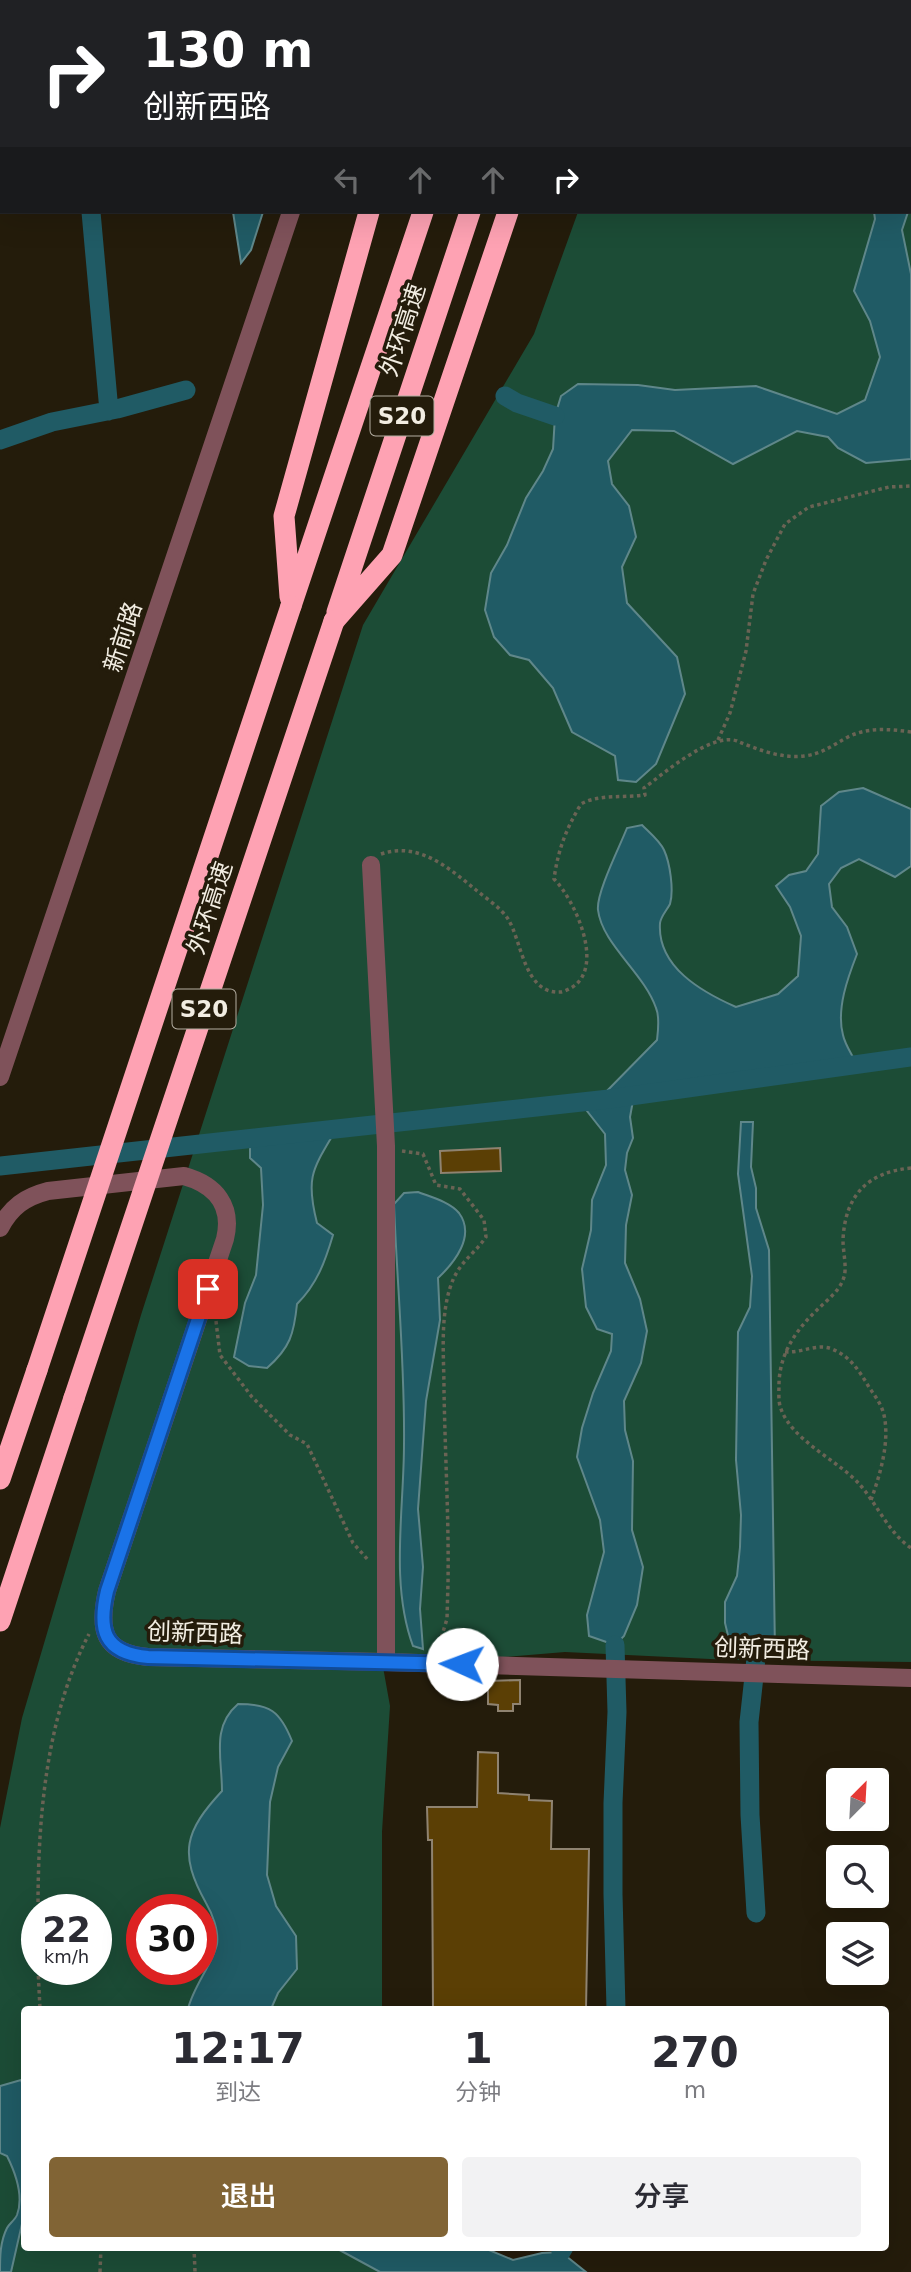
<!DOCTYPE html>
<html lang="zh">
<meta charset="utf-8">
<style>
:root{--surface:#fff;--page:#f2f2f3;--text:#2b2b33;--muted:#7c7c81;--accent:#816435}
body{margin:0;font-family:"DejaVu Sans","Noto Sans SC",sans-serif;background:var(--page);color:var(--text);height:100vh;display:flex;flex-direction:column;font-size:26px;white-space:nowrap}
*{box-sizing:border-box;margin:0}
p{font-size:23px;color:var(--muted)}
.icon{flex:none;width:38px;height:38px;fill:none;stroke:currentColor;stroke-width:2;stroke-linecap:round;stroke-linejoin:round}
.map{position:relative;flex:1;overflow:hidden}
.sheet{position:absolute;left:21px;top:2006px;width:868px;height:245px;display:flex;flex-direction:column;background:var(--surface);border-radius:7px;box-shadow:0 7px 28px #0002}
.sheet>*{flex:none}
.banner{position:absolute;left:0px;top:0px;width:912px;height:214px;box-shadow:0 7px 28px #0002;background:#202124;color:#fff;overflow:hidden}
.needle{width:46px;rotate:24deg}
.fabs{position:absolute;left:826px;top:1768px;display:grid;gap:14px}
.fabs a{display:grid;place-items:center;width:63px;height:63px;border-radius:7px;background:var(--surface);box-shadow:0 7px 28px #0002;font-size:35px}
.speed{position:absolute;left:21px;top:1894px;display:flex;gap:14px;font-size:35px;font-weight:700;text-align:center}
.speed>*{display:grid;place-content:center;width:91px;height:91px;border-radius:50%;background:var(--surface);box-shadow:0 7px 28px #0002;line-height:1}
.speed small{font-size:18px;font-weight:400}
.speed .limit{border:10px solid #d22;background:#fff;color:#111}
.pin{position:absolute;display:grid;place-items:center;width:60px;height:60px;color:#fff;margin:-30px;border-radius:14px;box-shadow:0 4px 10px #0006}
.me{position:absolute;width:77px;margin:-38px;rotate:272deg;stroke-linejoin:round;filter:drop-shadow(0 0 5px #0008)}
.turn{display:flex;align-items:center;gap:24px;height:147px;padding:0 28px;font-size:32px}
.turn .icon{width:91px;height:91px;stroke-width:2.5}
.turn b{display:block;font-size:49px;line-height:60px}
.lanes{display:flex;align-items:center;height:66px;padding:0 28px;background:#0003;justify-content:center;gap:35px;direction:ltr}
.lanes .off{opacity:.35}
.eta{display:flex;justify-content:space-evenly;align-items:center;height:119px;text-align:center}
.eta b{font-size:42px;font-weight:600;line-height:49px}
.button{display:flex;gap:14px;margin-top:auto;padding:14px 28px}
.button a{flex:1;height:80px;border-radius:7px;background:var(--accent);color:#fff;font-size:28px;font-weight:600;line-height:80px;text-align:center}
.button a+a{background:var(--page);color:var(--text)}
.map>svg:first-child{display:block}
.green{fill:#1c4c36;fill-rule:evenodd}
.water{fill:#205b65;stroke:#5f878a;stroke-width:2}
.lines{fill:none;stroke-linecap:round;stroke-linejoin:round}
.canal{stroke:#205b65;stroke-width:19}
.building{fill:#5b3f05;stroke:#8f8371;stroke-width:2}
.path{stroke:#6a6354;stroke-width:3.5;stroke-dasharray:3.5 3.5;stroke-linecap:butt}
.minor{stroke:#7f525a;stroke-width:18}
.motorway{stroke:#fea2b3;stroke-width:21}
.motorway-bridge{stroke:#fea2b3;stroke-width:21}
.route-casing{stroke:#114b97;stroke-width:18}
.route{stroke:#1a73e8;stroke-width:12}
.labels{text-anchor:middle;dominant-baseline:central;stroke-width:7;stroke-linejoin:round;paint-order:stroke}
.shield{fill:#241c0b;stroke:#b4aea2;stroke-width:2}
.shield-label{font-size:23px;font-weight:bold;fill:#f2ede2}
.street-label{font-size:24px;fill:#f2ede2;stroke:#241c0b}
</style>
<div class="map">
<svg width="911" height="2272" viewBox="0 0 911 2272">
<rect width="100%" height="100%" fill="#241c0b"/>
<path class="green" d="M653,0H911V1662L731,1660L565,1652L383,1667L390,1706L382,1832V2009H24V2247H366L363,2262L380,2272H0V1828L22,1718L141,1315L363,625L534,334L578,212H910V2ZM37,1909H96V1969H37ZM142,1909H201V1969H142Z"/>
<path class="water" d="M233,212H263L251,250L241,263Z
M874,212H908L902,230L911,274V459L866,463L838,448L828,437L797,431L733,464L674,431L632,430L608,461L612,484L629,506L636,537L622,567L627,603L677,657L685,694L656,764L636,782L618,780L615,756L572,732L553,688L529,660L510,655L494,637L485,610L491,573L507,545L526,498L543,471L553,449L555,416L561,396L578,384L638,385L675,390L756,386L837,414L865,400L880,357L870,321L854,291L875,219Z
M863,788L911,809V866L895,877L859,859L841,868L829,884L832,907L847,927L857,954C848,977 836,1009 843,1035C845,1045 853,1056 857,1065L634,1095L630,1117L633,1138L627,1153L625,1170L632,1195L626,1225L625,1263L640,1299L647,1331L641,1363L624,1401L625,1430L633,1461L632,1530L643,1567L637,1605L624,1636L615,1645L589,1636L587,1615L604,1552L600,1520L577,1457L582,1428L593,1393L611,1351L612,1334L597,1329L586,1307L582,1269L591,1230L592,1200L606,1165L605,1134L580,1102L598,1100L657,1040C658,1031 660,1017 656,1008C644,973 602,944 598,910C596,893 620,846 627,828L642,825C649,832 660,841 664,850C670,863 674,890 670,904C667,910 661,916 660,923C657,967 702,992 736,1007L778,994L798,976L801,936L790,907L776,886L789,875L806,871L818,854L821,806L839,792Z
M741,1122H753L751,1167L756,1188V1208L769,1250L775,1652L731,1648L725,1623V1602L737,1576L740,1547L741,1515L736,1460L738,1332L750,1307L752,1276L738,1174Z
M337,1128C313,1169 305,1176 317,1223L333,1235C325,1262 317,1284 297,1304C294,1334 290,1348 267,1368L249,1366L234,1357L245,1303L256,1275L263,1205L261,1168L250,1158V1138Z
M418,1192C431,1197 450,1202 459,1213C476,1236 454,1263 438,1278L440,1320L426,1401L418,1509L423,1567L420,1609L423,1649L413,1646C390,1584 404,1510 404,1444C405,1364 397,1284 394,1204L404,1193Z
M238,1704C270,1704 280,1711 292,1741L278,1767L270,1802L267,1875L276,1906L296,1936L297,1969L278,1993L271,2009H188C193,1987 213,1963 217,1944C219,1931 212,1913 206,1903C178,1853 185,1831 222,1791C222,1758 211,1727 238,1704Z
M21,2080L24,2088V2215L11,2272H0C0,2257 0,2242 7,2228C9,2224 15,2220 17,2215C24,2196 15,2172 7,2156L0,2153V2086Z
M334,2247H468L489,2250L513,2260L542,2253L561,2252L586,2272H380Z"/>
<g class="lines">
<path class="canal" d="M91,212L109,411
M505,396L517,403L555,416
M0,440L52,422L117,409L186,390
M0,1166L609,1099L911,1057
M615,1645L617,1712L613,1803V1894L616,2009
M756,1913L750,1815L749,1722L757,1649
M561,2252L564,2247"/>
</g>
<path class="building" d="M500,1148L501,1171L441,1173L440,1151Z
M520,1680V1704H513V1711H498V1705L488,1704V1681Z
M478,1752L498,1753V1793L529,1795V1800L552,1801L551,1849H589L586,2009H433L432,1840H428L427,1807H477Z"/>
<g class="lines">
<path class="path" d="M718,740L730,713L746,651L753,594L766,560L785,524L809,507L889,487L911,486
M381,854C419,841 450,869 476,890C487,899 501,908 508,919C522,941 524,995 561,992C563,992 569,989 571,988C606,968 575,900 554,879C558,850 566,829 581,804C598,794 624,798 645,795L644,788C664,773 712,732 737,741C756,749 782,759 804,756C822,754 833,745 848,737C868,727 889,729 911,732
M402,1151L423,1154L436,1185L460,1189L484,1220L486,1237C473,1256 458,1262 450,1288C440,1319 444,1358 444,1390C445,1454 449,1519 448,1583L447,1619L438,1648
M911,1168C868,1172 845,1195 843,1240C843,1252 847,1267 844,1277C840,1291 827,1300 817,1310C796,1330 780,1353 779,1383C779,1391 778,1402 781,1409C793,1442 840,1461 861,1486C878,1506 889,1533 911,1548
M216,1321L220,1355L252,1397L290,1435L307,1444L353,1543L369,1561
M785,1352C802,1353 817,1343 832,1349C849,1356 857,1368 866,1382C872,1393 881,1402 884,1415C890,1442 880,1475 871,1500
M38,1909C38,1817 46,1717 89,1634
M38,1969L40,2009
M194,2247L195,2272
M100,2272L101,2247"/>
<path class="minor" d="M321,0V2
M57,2L91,0
M0,4H2
M371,865L386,1146V1662
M0,1077L291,212
M0,1228C11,1207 25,1197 48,1191L184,1176C216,1185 233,1206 225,1239L107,1591C98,1630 103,1653 148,1657L386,1662L911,1678"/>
<path class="motorway" d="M434,2L435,0
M493,2V0
M540,2L541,0
M580,2V0
M290,597L284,516L369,212
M291,606L423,212
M337,612L470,212
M334,621L392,555L508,212
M0,1479L37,1370
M0,1621L74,1398"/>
<path class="motorway-bridge" d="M37,1370L291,606
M74,1398L334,621"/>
</g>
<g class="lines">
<defs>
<path id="route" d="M208,1289L107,1591C98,1629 103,1653 148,1657L462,1664"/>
</defs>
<use href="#route" class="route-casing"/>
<use href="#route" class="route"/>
</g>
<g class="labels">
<g class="shield">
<rect x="370.5" y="396.5" width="63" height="39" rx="5"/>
<rect x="172.5" y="989.5" width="63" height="39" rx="5"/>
</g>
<g class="shield-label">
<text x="402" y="416">S20</text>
<text x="204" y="1009">S20</text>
</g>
<g class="street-label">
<text transform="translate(403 330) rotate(-72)">外环高速</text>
<text transform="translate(123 637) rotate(-72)">新前路</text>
<text transform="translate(210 908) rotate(-72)">外环高速</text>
<text transform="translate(195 1633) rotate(2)">创新西路</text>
<text transform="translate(762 1649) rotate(2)">创新西路</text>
</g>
</g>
</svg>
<div class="fabs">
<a><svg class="needle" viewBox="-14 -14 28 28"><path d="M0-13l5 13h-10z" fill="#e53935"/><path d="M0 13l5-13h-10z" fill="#7c7c81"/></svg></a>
<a><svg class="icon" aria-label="search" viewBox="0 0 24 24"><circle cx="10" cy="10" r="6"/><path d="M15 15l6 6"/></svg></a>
<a><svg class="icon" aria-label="layers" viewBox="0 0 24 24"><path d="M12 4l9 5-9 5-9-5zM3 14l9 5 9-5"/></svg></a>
</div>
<div class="speed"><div>22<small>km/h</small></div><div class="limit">30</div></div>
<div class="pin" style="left:208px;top:1289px;background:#d93025"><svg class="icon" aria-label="arrive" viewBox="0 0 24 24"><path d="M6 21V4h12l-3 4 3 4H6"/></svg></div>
<svg class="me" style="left:462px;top:1664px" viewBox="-20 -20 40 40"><circle r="19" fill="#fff"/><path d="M0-13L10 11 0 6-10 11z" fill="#1a73e8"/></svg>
<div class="banner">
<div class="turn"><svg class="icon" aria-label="right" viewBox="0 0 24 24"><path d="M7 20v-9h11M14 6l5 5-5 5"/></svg><div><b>130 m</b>创新西路</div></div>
<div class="lanes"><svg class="icon off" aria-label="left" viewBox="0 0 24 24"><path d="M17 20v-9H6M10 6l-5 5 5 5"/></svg><svg class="icon off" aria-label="ahead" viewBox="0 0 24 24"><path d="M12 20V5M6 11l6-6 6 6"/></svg><svg class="icon off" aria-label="ahead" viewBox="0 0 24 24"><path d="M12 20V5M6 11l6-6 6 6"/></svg><svg class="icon" aria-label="right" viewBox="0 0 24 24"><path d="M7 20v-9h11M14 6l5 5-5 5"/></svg></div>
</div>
<section class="sheet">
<div class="eta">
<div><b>12:17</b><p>到达</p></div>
<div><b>1</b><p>分钟</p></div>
<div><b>270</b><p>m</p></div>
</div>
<div class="button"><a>退出</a><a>分享</a></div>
</section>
</div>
